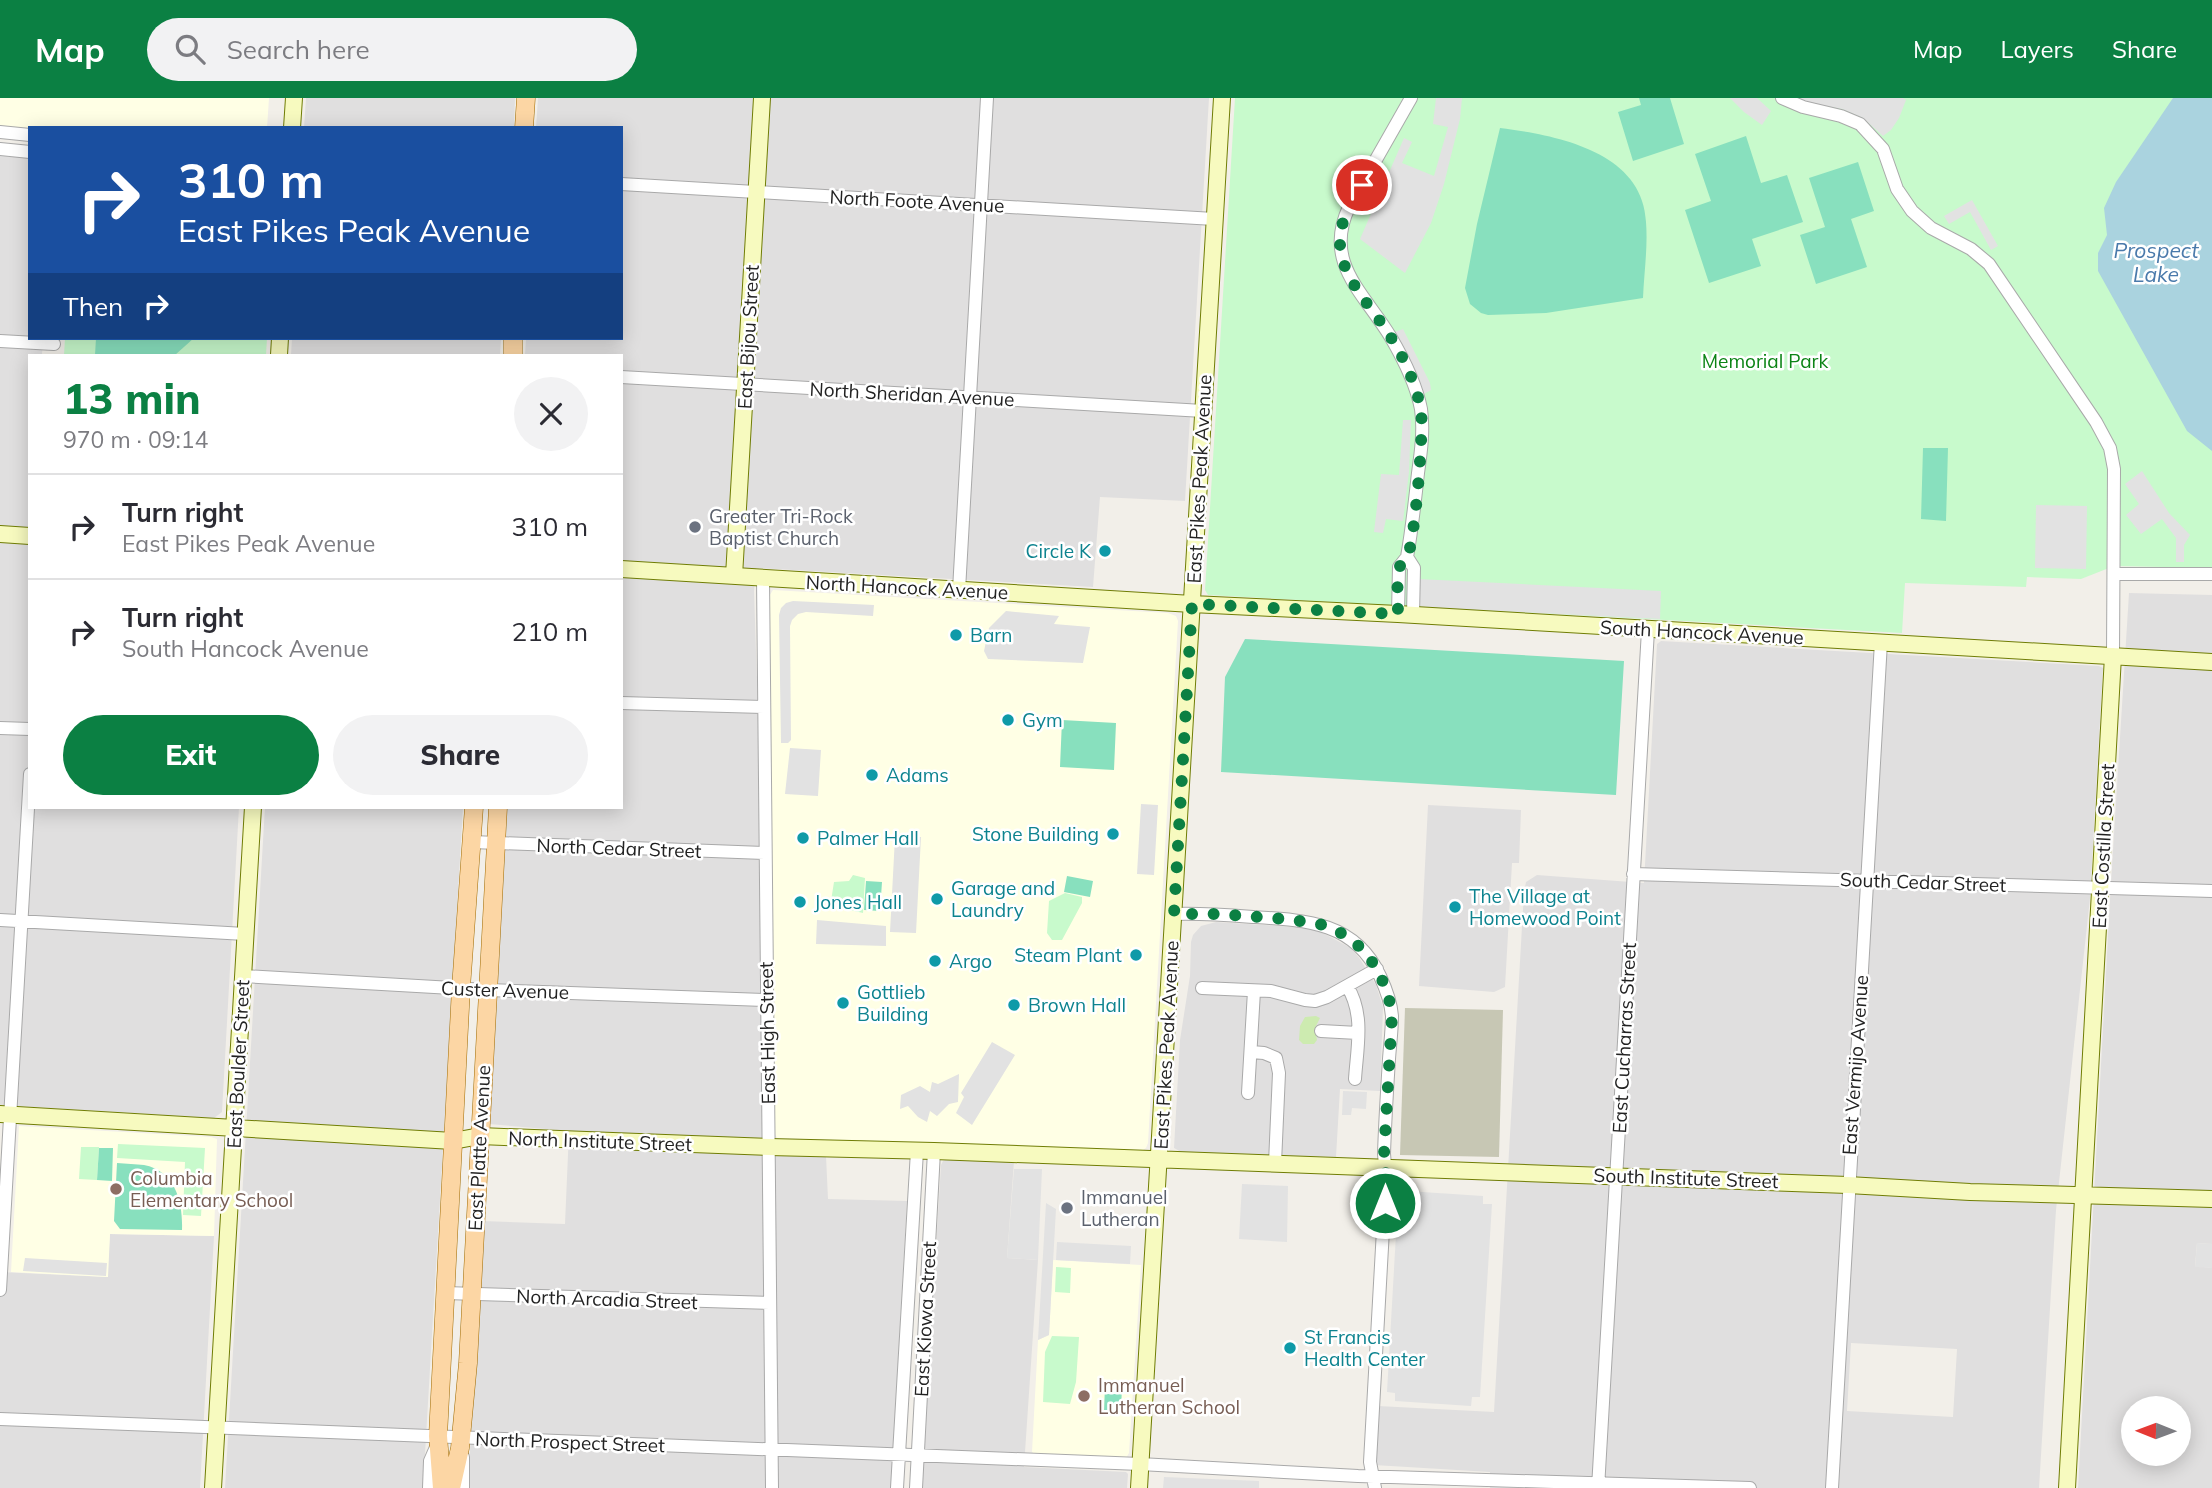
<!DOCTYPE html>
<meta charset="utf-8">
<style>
:root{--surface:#fff;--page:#f2f2f3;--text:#2b2b33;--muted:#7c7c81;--line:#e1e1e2;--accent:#0b8043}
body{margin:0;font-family:Mulish,sans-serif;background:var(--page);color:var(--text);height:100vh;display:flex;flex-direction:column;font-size:26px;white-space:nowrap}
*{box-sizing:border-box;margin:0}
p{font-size:23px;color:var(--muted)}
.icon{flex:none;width:38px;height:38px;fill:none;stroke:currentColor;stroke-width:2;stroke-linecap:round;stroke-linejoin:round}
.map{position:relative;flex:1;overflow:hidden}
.details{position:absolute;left:28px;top:256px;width:595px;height:455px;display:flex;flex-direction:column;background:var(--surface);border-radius:0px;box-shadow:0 4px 18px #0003}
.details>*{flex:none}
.top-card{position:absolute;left:28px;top:28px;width:595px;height:214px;border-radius:0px;box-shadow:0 4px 18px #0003;background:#1a4fa0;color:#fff;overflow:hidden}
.needle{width:46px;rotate:271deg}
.fabs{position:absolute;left:2121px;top:1298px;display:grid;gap:14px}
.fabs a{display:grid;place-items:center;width:70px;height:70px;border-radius:50%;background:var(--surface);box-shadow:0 4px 18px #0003;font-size:35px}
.pin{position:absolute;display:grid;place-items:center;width:60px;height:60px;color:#fff;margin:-30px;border:4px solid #fff;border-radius:50%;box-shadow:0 2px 7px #0007}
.me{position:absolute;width:77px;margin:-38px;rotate:0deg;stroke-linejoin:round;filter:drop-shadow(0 0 5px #0008)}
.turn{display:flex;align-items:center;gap:24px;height:147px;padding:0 35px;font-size:32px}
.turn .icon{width:91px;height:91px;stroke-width:2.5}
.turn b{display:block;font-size:49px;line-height:60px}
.then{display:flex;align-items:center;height:66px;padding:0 35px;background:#0003;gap:14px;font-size:26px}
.round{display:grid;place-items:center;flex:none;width:74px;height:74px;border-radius:37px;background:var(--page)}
.overview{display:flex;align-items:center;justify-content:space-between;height:119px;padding:0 35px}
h1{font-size:42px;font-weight:800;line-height:52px;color:var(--accent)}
.primary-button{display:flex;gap:14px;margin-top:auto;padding:14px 35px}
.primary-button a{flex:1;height:80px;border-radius:42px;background:var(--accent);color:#fff;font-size:28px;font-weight:800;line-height:80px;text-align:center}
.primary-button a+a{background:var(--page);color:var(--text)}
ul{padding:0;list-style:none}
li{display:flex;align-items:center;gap:21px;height:105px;padding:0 35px;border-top:2px solid var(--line)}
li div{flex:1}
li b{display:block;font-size:26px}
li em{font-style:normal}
header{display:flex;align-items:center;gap:42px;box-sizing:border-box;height:98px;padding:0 35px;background:var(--accent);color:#fff}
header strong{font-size:33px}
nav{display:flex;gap:38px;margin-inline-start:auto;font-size:24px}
.search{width:490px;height:63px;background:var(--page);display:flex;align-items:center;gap:18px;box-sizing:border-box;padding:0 24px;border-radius:38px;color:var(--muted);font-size:26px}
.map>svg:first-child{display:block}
.residential{fill:#e0dfdf;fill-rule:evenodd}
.education{fill:#ffffe5}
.construction{fill:#c7c7b4}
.grass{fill:#cdebb0}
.park{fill:#c8facc}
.pitch{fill:#88e0be}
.parking{fill:#e2e2e2}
.water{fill:#aad3df}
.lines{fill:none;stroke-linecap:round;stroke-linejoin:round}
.street-casing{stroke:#a9a9a9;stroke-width:14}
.secondary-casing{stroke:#707d05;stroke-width:18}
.primary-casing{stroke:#a06b00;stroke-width:19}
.street{stroke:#fff;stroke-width:12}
.secondary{stroke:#f7fabf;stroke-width:16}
.primary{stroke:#fcd6a4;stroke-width:18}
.route{stroke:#0b8043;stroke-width:12;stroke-dasharray:0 21.6}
.worship-dot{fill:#6b7280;stroke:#fff;stroke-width:2.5}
.culture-dot{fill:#0f9aa8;stroke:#fff;stroke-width:2.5}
.education-dot{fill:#8d6e63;stroke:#fff;stroke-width:2.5}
.labels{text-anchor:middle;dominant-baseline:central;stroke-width:5;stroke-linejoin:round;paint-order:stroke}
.street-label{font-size:19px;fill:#222;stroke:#fff}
.park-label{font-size:19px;fill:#0c8416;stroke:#fff}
.worship-label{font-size:19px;fill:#5b616d;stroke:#fff;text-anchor:start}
.culture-label{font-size:19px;fill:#0d838f;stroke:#fff;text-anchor:start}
.education-label{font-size:19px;fill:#785e54;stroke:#fff;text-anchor:start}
.water-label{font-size:21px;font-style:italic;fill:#4a7aab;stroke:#fff}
</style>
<header>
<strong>Map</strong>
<div class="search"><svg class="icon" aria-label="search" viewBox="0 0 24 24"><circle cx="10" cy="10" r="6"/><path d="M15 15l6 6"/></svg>Search here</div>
<nav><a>Map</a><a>Layers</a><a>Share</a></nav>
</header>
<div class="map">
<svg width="2212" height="1390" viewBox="0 0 2212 1390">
<rect width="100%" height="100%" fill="#f2efe9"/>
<path class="residential" d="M306,0H515L514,30H304Z
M538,0H1209L1185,403L1100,399L1093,489L756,470L754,493L760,675L763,1034L779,1057L826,1058L828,1101L907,1103L891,1390H468L482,1123L565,1126L569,1033L489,1026L507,709H621V257H525L526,240H621V30H536Z
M0,58L30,59V240H43L42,257H30V709H239L222,1014L214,1020L0,1007Z
M292,240H501L500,257H291Z
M2129,495L2212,497V1146L2197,1145L2195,1168L2212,1170V1390H2078L2110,801ZM2133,1311H2179V1356H2133Z
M1661,543L2099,568L2103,570L2090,800L2056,1112L2039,1390H1490V1374L1374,1367L1378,1308L1494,1314L1524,794L1526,784L1537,777L1644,785L1657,546ZM1851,1245L1957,1251L1953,1319L1847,1313Z
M1428,707L1521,712L1519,765H1512L1505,889L1494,894L1419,888Z
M265,709H463L423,1390H225Z
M1216,824L1298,829L1321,834L1351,850L1360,861L1376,887L1383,909L1380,993L1340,991L1336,1059L1183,1055L1174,1050L1180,942L1190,878L1191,844L1193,837L1201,828Z
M947,1061L1014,1063L1007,1160L1038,1162L1024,1369L1126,1374L1128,1376L1127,1390H921L941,1067L943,1063Z
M110,1136L214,1138L200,1390H0V1174L107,1179Z"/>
<path class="education" d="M0,0H269L267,30L30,31L0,29Z
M773,492L1168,515L1176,518L1178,523L1148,1045L1146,1050L1141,1053L777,1040L775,1036L768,500Z
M19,1028L211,1039L217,1041L214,1138L110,1136L108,1179L11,1174Z
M1053,1162L1141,1167L1129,1355L1126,1360L1036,1357L1032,1354L1038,1242L1049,1237Z"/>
<path class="construction" d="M1405,910L1503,912L1499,1059L1400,1057Z"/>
<path class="grass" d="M1316,918L1320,920L1315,930L1317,942L1314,946H1303L1299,942L1300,928L1305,919Z"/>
<path class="park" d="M1235,0H2212V470L2114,468L2081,481L2027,479L2026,489L1905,485L1902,535L1208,497L1205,492Z
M65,240H267L266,257H64Z
M853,777L865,780L863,815L833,808L831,803L834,784L849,783Z
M1065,795L1082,799V805L1062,842H1052L1047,835L1049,803Z
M118,1046L205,1050L201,1118L183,1117L185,1064L117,1060Z
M81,1049H99L97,1082L79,1081Z
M1056,1169L1071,1170L1070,1195L1055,1194Z
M1052,1238L1079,1239L1076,1284L1070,1306L1043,1304L1045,1254Z"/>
<path class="pitch" d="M1639,0H1670L1684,46L1633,63L1618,14L1641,7Z
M1500,30C1555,37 1643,53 1646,124C1648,149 1644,175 1643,200L1546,215L1488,217L1481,215L1470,206L1465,190L1477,126Z
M1746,38L1761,85L1787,77L1803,124L1752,141L1761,168L1709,185L1685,112L1711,103L1695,56Z
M1858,64L1874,113L1851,121L1867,169L1816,186L1800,137L1825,129L1809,80Z
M96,240H194L175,257H95Z
M1923,350H1948L1946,423L1921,421Z
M1245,541L1624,563L1616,697L1221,674L1225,579Z
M1062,622L1116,625L1114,672L1060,669Z
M1067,778L1093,783L1090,799L1064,794Z
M866,783L882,784L880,813L864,812Z
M99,1050H113L112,1083L97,1082Z
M117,1065C126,1066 136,1066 144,1067C176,1073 183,1105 182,1132L120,1131L114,1123Z
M1105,1287H1122L1121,1315L1104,1314Z"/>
<path class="parking" d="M1436,0H1462L1460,21L1444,86L1431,125L1405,175L1360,141L1404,40L1412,44L1402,65L1434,78L1448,29L1433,26Z
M1730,0H1757L1771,13L1762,27L1744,14Z
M1797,0H1903L1906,2L1899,20L1891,32L1883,38L1863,20L1842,11L1809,5Z
M1972,102L1998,148L1991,152L1970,114L1949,126L1944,118Z
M1403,231L1430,285L1431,292L1424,296L1395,234Z
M1403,322H1411L1409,374L1403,423L1386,421L1383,435L1374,434L1381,376L1399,377Z
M2142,373L2169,415L2190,437L2184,447V464H2176V440L2162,421L2141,436L2126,417L2139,406L2125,386Z
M2036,407L2087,408L2086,471L2035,470Z
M1418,481L1661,493L1660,521L1416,509Z
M793,503L874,507L873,518L806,514L798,516L792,522L790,528L791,642L788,645H781L779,517L781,510L786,505Z
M1006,513L1059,518L1054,526L1090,529L1083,565L988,561L984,553L989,530Z
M790,650L821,652L818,698L785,696Z
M1141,706L1158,707L1154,777L1137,776Z
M895,739H921L916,835L890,834Z
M817,822L886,828V848L816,846Z
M992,944L1015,957L972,1027L956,1015L964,999L961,995Z
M959,976L958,1004L949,1006L937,1018L930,1013L927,1024L918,1019L908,1008L900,1011L901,997L920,988L930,994L932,984L938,986Z
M1343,993L1367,994L1366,1011L1352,1010L1351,1017H1342Z
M1014,1071H1042L1038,1162L1007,1160Z
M1242,1086L1288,1088L1287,1144L1239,1141Z
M1407,1093L1483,1098V1106H1492L1480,1299H1472L1471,1308L1395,1303V1295L1387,1294L1398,1101H1407Z
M1046,1105L1056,1111L1049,1237L1038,1242Z
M1057,1144L1131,1148L1130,1166L1056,1162Z
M2197,1145L2212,1146V1170L2195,1169Z
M25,1160L107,1165L106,1178L23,1173Z
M1164,1379L1259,1383V1390H1163Z"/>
<path class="water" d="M2173,0H2212V353L2187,333L2098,173V155L2107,137L2104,110L2116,84Z"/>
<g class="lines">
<defs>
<path id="street" d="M1782,0L1803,9L1841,18L1860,26L1883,51L1897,91L1912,113L1931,130L1971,151L1989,166L2096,324L2110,350L2114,371L2113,558
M0,34L30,37
M0,51L30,54
M621,86L1214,121
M0,243L54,246
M621,279L1203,313
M1407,459C1412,431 1415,403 1418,375C1421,354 1424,332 1421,311C1416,285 1403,260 1390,238C1363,194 1323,164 1349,109L1411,0
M2115,476H2212
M763,480L772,1390
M959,492L987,0
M1398,516L1399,469L1407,459L1414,470L1413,517
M621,605L763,609
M0,630L30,631
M472,744L765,755
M1633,776L2212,793
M1174,816C1200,815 1227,817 1253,819C1306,822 1355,824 1380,878C1386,891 1391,904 1392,918C1392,932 1390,947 1389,961C1387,993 1385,1024 1384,1056L1386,1078L1370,1364L1375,1390
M0,822L245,836
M243,878L487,892L767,902
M1347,888C1365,916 1357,950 1355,981
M1202,890L1271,893L1305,902L1315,903L1327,899L1377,871
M1321,933L1358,935
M1251,954L1264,955L1276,960L1279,975L1275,1065
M1248,995L1254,893
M0,1192L30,676
M445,1195L769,1205
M0,1321L1140,1366L1358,1378L1750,1390
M463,1359V1390
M429,1390L430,1363L437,1347
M897,1390L917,1053
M916,1390L934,1053
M1598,1390L1648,532
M1832,1390L1881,544"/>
<path id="secondary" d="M292,30L294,0
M279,257L280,240
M0,436L30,438
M621,471L1192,506L1398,516L2212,564
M734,478L762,0
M0,1016L453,1043L480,1038L769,1049L934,1053L1848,1087L1970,1094L2212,1101
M213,1390L253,709
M1139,1390L1222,0
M2067,1390L2113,558"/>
<path id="primary" d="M524,30L526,0
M513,257V240
M442,1390L438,1338L461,890L474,709
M451,1390L460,1350L468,1265L498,709"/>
</defs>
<use href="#street" class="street-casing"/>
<use href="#secondary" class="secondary-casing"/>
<use href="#primary" class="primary-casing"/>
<use href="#street" class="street"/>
<use href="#secondary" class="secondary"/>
<use href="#primary" class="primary"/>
</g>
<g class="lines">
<path class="route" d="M1362,87C1353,104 1341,120 1340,140C1338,178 1372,208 1390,238C1404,260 1416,286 1421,312C1424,332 1415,443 1407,460C1405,463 1401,465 1400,468C1396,477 1398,504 1398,516L1192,506L1174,816H1216L1287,821L1320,826L1343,836L1364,852L1377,871L1388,895L1392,918L1384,1056L1386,1078L1385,1105"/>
</g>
<g class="worship-dot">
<circle cx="695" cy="429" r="7"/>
<circle cx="1067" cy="1110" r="7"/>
</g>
<g class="culture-dot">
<circle cx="1105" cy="453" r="7"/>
<circle cx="956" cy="537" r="7"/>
<circle cx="1008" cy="622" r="7"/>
<circle cx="872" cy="677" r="7"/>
<circle cx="1113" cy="736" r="7"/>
<circle cx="803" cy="740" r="7"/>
<circle cx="937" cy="801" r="7"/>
<circle cx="800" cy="804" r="7"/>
<circle cx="1455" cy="809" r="7"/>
<circle cx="1136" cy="857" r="7"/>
<circle cx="935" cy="863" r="7"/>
<circle cx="843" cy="905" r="7"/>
<circle cx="1014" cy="907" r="7"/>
<circle cx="1290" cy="1250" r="7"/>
</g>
<g class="education-dot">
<circle cx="116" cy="1091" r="7"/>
<circle cx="1084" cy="1298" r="7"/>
</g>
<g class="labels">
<g class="street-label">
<text transform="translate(917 103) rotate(3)">North Foote Avenue</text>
<text transform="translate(748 239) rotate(-87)">East Bijou Street</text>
<text transform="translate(912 296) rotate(3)">North Sheridan Avenue</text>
<text transform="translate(1199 381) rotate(-87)">East Pikes Peak Avenue</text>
<text transform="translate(907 489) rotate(3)">North Hancock Avenue</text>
<text transform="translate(1702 534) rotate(3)">South Hancock Avenue</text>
<text transform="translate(2103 748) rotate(-87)">East Costilla Street</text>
<text transform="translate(619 750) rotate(2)">North Cedar Street</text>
<text transform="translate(1923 784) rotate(2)">South Cedar Street</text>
<text transform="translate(505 892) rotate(2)">Custer Avenue</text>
<text transform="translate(767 935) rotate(-91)">East High Street</text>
<text transform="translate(1624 940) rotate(-87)">East Cucharras Street</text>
<text transform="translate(1166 947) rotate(-87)">East Pikes Peak Avenue</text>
<text transform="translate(238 966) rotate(-87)">East Boulder Street</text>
<text transform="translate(1855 967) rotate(-86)">East Vermijo Avenue</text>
<text transform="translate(600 1043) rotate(2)">North Institute Street</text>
<text transform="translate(479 1050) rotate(-87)">East Platte Avenue</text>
<text transform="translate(1686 1080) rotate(2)">South Institute Street</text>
<text transform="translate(607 1201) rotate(2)">North Arcadia Street</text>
<text transform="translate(925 1221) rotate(-87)">East Kiowa Street</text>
<text transform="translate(570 1344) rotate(2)">North Prospect Street</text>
</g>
<g class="park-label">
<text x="1765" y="263">Memorial Park</text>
</g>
<g class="worship-label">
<text x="709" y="418">Greater Tri-Rock<tspan x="709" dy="22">Baptist Church</tspan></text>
<text x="1081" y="1099">Immanuel<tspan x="1081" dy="22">Lutheran</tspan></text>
</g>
<g class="culture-label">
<text x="1091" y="453" text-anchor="end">Circle K</text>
<text x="970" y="537">Barn</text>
<text x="1022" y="622">Gym</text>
<text x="886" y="677">Adams</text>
<text x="1099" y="736" text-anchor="end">Stone Building</text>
<text x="817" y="740">Palmer Hall</text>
<text x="951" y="790">Garage and<tspan x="951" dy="22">Laundry</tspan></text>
<text x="1469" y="798">The Village at<tspan x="1469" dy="22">Homewood Point</tspan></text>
<text x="814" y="804">Jones Hall</text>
<text x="1122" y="857" text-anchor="end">Steam Plant</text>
<text x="949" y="863">Argo</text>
<text x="857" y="894">Gottlieb<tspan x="857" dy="22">Building</tspan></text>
<text x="1028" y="907">Brown Hall</text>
<text x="1304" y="1239">St Francis<tspan x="1304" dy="22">Health Center</tspan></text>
</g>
<g class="education-label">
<text x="130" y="1080">Columbia<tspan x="130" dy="22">Elementary School</tspan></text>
<text x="1098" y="1287">Immanuel<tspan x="1098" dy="22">Lutheran School</tspan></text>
</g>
<g class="water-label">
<text x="2156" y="152">Prospect<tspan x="2156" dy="24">Lake</tspan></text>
</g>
</g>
</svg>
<div class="fabs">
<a><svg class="needle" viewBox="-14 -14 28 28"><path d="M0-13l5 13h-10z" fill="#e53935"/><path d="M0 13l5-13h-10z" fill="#7c7c81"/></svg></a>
</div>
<div class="pin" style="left:1362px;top:87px;background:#d93025"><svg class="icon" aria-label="arrive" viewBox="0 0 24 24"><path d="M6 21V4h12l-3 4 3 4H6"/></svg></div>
<svg class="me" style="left:1385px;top:1105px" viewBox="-20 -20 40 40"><circle r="17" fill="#0b8043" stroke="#fff" stroke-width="3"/><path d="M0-11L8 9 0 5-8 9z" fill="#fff"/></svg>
<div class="top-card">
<div class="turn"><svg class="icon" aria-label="right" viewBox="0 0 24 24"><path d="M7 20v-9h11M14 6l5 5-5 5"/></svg><div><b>310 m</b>East Pikes Peak Avenue</div></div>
<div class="then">Then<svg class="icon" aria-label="right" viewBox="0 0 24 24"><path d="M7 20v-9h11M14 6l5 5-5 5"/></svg></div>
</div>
<section class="details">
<div class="overview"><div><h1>13 min</h1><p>970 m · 09:14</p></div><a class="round"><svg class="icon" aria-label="close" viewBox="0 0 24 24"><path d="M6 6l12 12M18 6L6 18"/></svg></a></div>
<ul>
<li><svg class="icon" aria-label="right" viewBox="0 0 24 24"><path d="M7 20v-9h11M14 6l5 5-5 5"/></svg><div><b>Turn right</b><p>East Pikes Peak Avenue</p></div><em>310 m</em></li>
<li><svg class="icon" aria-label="right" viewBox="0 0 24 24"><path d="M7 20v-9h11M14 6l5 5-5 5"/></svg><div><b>Turn right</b><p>South Hancock Avenue</p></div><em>210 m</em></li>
</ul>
<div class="primary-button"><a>Exit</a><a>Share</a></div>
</section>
</div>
